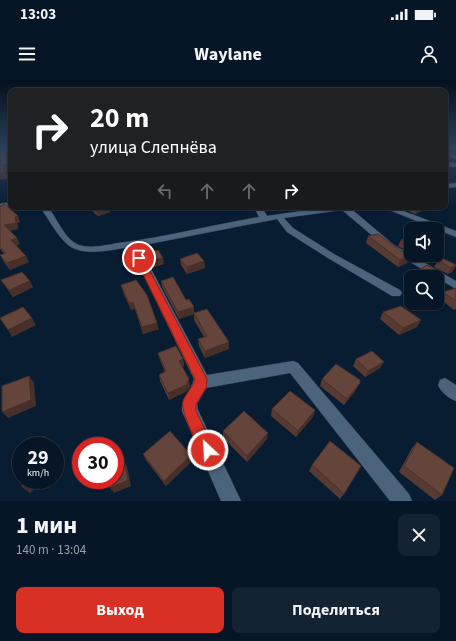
<!DOCTYPE html>
<html lang="ru">
<meta charset="utf-8">
<style>
:root{--surface:#061626;--page:#142332;--text:#f1f3f6;--muted:#989fa7;--line:#273543;--accent:#d93025}
body{margin:0;font-family:"Source Sans 3",sans-serif;background:var(--page);color:var(--text);height:100vh;display:flex;flex-direction:column;font-size:15px;white-space:nowrap}
*{box-sizing:border-box;margin:0}
p{font-size:13px;color:var(--muted)}
.icon{flex:none;width:22px;height:22px;fill:none;stroke:currentColor;stroke-width:2;stroke-linecap:round;stroke-linejoin:round}
.map{position:relative;height:421px;overflow:hidden}
.sheet{display:flex;flex-direction:column;background:var(--surface);flex:1}
.sheet>*{flex:none}
.hud{position:absolute;left:8px;top:8px;width:440px;height:122px;border-radius:8px;box-shadow:0 1px 3px #0004,0 0 0 1px var(--line);background:#202124;color:#fff;overflow:hidden}
.controls{position:absolute;left:404px;top:142px;display:grid;gap:8px}
.controls a{display:grid;place-items:center;width:40px;height:40px;border-radius:8px;background:var(--surface);box-shadow:0 1px 3px #0004,0 0 0 1px var(--line);font-size:20px}
.speed{position:absolute;left:12px;top:357px;display:flex;gap:8px;font-size:20px;font-weight:700;text-align:center}
.speed>*{display:grid;place-content:center;width:52px;height:52px;border-radius:50%;background:var(--surface);box-shadow:0 1px 3px #0004,0 0 0 1px var(--line);line-height:1}
.speed small{font-size:10px;font-weight:400}
.speed .limit{border:6px solid #d22;background:#fff;color:#111}
.pin{position:absolute;display:grid;place-items:center;width:34px;height:34px;color:#fff;margin:-17px;border:2px solid #fff;border-radius:50%;box-shadow:0 1px 4px #0007}
.me{position:absolute;width:44px;margin:-22px;rotate:335deg;stroke-linejoin:round;filter:drop-shadow(0 0 3px #0008)}
.turn{display:flex;align-items:center;gap:14px;height:84px;padding:0 16px;font-size:18px}
.turn .icon{width:52px;height:52px;stroke-width:2.5}
.turn b{display:block;font-size:28px;line-height:34px}
.lanes{display:flex;align-items:center;height:38px;padding:0 16px;background:#0003;justify-content:center;gap:20px;direction:ltr}
.lanes .off{opacity:.35}
.round{display:grid;place-items:center;flex:none;width:42px;height:42px;border-radius:8px;background:var(--page)}
.summary{display:flex;align-items:center;justify-content:space-between;height:68px;padding:0 16px}
h1{font-size:24px;font-weight:700;line-height:30px}
.cta{display:flex;gap:8px;margin-top:auto;padding:8px 16px}
.cta a{flex:1;height:46px;border-radius:8px;background:var(--accent);color:#fff;font-size:16px;font-weight:700;line-height:46px;text-align:center}
.cta a+a{background:var(--page);color:var(--text)}
.status{display:flex;justify-content:space-between;align-items:center;height:28px;padding:0 20px;background:var(--surface);direction:ltr}
.status svg{height:11px;fill:currentColor}
header{display:flex;justify-content:space-between;align-items:center;height:52px;padding:0 16px;background:var(--surface);font-size:18px;font-weight:700}
.map>svg:first-child{display:block}
.lines{fill:none;stroke-linecap:round;stroke-linejoin:round}
.minor-casing{stroke:#2d3547;stroke-width:1}
.minor{fill:#4c637c;fill-rule:evenodd}
.wall{fill:#573a33}
.shaded-wall{fill:#473029}
.building{fill:#65443b;stroke:#473029}
.route{fill:#d93025;stroke:#8d1f18}
</style>
<div class="status"><b>13:03</b><svg viewBox="0 0 49 12"><path d="M0 12V9h3v3zM5 12V6h3v6zM10 12V3h3v9zM15 12V0h3v12zM26 1h20v11H26zM47 4h2v5h-2z"/></svg></div>
<header><svg class="icon" aria-label="menu" viewBox="0 0 24 24"><path d="M4 6h16M4 12h16M4 18h16"/></svg>Waylane<svg class="icon" aria-label="person" viewBox="0 0 24 24"><circle cx="12" cy="8" r="4"/><path d="M4 21q1-7 8-7t8 7"/></svg></header>
<div class="map">
<svg width="456" height="421" viewBox="0 0 456 421">
<rect width="100%" height="100%" fill="#081d32"/>
<g class="lines">
<defs>
<path id="minor" d="M445,72L456,75V79L445,76Z
M445,82L456,83V87L445,86Z
M456,103V107L445,108V104Z
M11,122V126L0,128V124Z
M40,127H48C57,138 64,159 79,165C90,169 107,165 118,163C166,157 212,145 259,137L254,127H262L267,136L329,127H349L394,165L456,201V209L388,169L342,130L284,138L293,148L334,174L400,210L402,213L400,216H392L328,178L287,152L277,139L139,166L207,295L293,281L298,283L409,414L412,421H390L290,293L206,308L197,324L198,330L241,421H221L182,331C181,318 191,311 194,299L130,167C109,170 78,179 63,160C54,150 48,138 40,127Z
M382,127H393L456,151V157Z
M445,298L456,305V321C448,318 441,312 438,305L440,300Z"/>
</defs>
<use href="#minor" class="minor-casing"/>
<use href="#minor" class="minor"/>
</g>
<path class="wall" d="M0,126L20,142L17,143L18,149L9,151L20,164L16,165L29,182L10,190L4,182L0,175L4,174L0,169Z
M90,127H109L110,132L98,136L91,130Z
M404,127H430L415,134L403,129Z
M368,156L410,177L407,183L398,187L366,163Z
M411,157V172H409L398,166L401,160Z
M148,173L164,184L154,187L149,179Z
M180,179L204,181L205,188L187,194L181,185Z
M438,180L456,185L452,192L448,194L434,187Z
M416,191L441,193L437,200V197H413Z
M1,200L33,207L13,217Z
M161,201L186,220L194,227V233L229,269L205,278L199,266L198,259L204,257L194,240V234L179,239L162,207Z
M121,205L159,249L143,254L135,229L131,230L123,212Z
M456,208V229L454,230L439,218L443,212Z
M383,232L417,247L399,255L380,239Z
M158,273L183,279L184,286L182,287L190,306L187,311L169,320L160,301L159,295L165,292L160,280Z
M356,279L380,288L365,297L353,286Z
M322,299L356,310L344,325L320,306Z
M272,329L315,330L313,337L296,357L271,336Z
M223,351L267,359L247,382L223,358Z
M417,362L442,415L435,420L399,392L412,368Z
M143,374L191,375L192,381L166,406L146,380Z
M312,385L344,414L340,419L309,391Z"/>
<path class="shaded-wall" d="M11,83V91L6,92L8,99L0,100V93L3,85Z
M107,127H109L110,132L98,136L96,130Z
M420,127H430L415,134L418,128Z
M18,136L20,142L17,143L18,149L7,151L4,145L15,137Z
M17,158L20,164L15,166L11,160Z
M26,176L29,182L10,190L7,183Z
M410,177L407,183L398,187L400,180Z
M163,178L164,184L154,187L153,180Z
M204,181L205,188L187,194V187Z
M456,186L452,192L448,194L451,188Z
M441,193L438,200H437V197H435Z
M30,201L33,207L13,217L9,210Z
M133,222L135,229L131,230L129,223Z
M194,227V234L179,239L178,232Z
M32,238L36,245L12,257L8,250Z
M421,240L417,247L399,255L403,248Z
M157,243L159,249L143,254L142,247Z
M229,262V269L205,278V271Z
M183,279L184,286L180,288L179,281Z
M384,282L380,288L365,297L368,291Z
M29,296L34,303L36,326L8,338L2,332Z
M189,299L190,306L187,311L169,320L168,313Z
M360,303L356,310L344,325L347,319Z
M315,330L313,337L296,357L298,351Z
M268,353L267,359L247,382V376Z
M44,356L49,363L51,366H50Z
M55,372L63,387L55,394Z
M191,375L192,381L166,406L164,401Z
M124,380L127,386L131,406L114,413L110,408Z
M34,400H47L30,413L23,408Z"/>
<path class="building" d="M0,68H11V83L3,85L4,92L0,93Z
M5,124L18,136L15,137L16,143L4,145L17,158L11,160L26,176L7,183L0,175L6,173L0,167V126Z
M93,127H107L96,130Z
M378,154L410,177L400,180L368,156Z
M410,156L411,157V165L401,160Z
M158,170L163,178L153,180L148,173Z
M197,173L204,181L187,187L180,179Z
M442,178L456,185L451,188L438,180Z
M427,185L441,193L435,197H426L416,191Z
M22,192L30,201L9,210L1,200Z
M173,197L186,220L189,219L194,227L178,232L161,201Z
M136,200L147,215L157,243L142,247L133,222L129,223L121,205Z
M456,208V221L443,212Z
M401,226L421,240L403,248L383,232Z
M23,227L32,238L8,250L0,238Z
M207,229L229,262L205,271L198,259L207,256L194,233Z
M176,266L183,279L179,281L189,299L186,305L168,313L159,295L166,291L158,273Z
M372,271L384,282L368,291L356,279Z
M336,284L360,300V303L347,319L322,299Z
M29,296L31,320L2,332V306Z
M290,311L315,330L298,351L272,329Z
M244,331L268,353L247,376L223,351Z
M170,351L191,375L164,401L143,374Z
M44,356L50,366H31Z
M330,361L361,386L344,414L312,385Z
M417,362L454,388L442,415L404,386Z
M21,373V400H34L23,408L11,380Z
M55,375L58,381L55,384Z
M124,380L128,400L110,408L109,400H115V384Z"/>
<linearGradient id="sky" x2="0" y2="1"><stop stop-color="#04101c"/><stop offset="0.54" stop-color="#2c405a"/><stop offset="1" stop-color="#2c405a" stop-opacity="0"/></linearGradient>
<rect width="456" height="127" fill="url(#sky)"/>
<path class="route" d="M139,175L143,178L207,299L206,308L196,324V331L215,370L213,375L208,377L202,375C198,364 180,332 183,321C186,313 193,308 195,299L135,178Z"/>
</svg>
<div class="controls">
<a><svg class="icon" aria-label="sound" viewBox="0 0 24 24"><path d="M4 9h4l5-4v14l-5-4H4zM17 9q2 3 0 6"/></svg></a>
<a><svg class="icon" aria-label="search" viewBox="0 0 24 24"><circle cx="10" cy="10" r="6"/><path d="M15 15l6 6"/></svg></a>
</div>
<div class="speed"><div>29<small>km/h</small></div><div class="limit">30</div></div>
<div class="pin" style="left:139px;top:178px;background:#d93025"><svg class="icon" aria-label="arrive" viewBox="0 0 24 24"><path d="M6 21V4h12l-3 4 3 4H6"/></svg></div>
<svg class="me" style="left:208px;top:370px" viewBox="-20 -20 40 40"><circle r="17" fill="#d93025" stroke="#fff" stroke-width="3"/><path d="M0-11L8 9 0 5-8 9z" fill="#fff"/></svg>
<div class="hud">
<div class="turn"><svg class="icon" aria-label="right" viewBox="0 0 24 24"><path d="M7 20v-9h11M14 6l5 5-5 5"/></svg><div><b>20 m</b>улица Слепнёва</div></div>
<div class="lanes"><svg class="icon off" aria-label="left" viewBox="0 0 24 24"><path d="M17 20v-9H6M10 6l-5 5 5 5"/></svg><svg class="icon off" aria-label="ahead" viewBox="0 0 24 24"><path d="M12 20V5M6 11l6-6 6 6"/></svg><svg class="icon off" aria-label="ahead" viewBox="0 0 24 24"><path d="M12 20V5M6 11l6-6 6 6"/></svg><svg class="icon" aria-label="right" viewBox="0 0 24 24"><path d="M7 20v-9h11M14 6l5 5-5 5"/></svg></div>
</div>
</div>
<section class="sheet">
<div class="summary"><div><h1>1 мин</h1><p>140 m · 13:04</p></div><a class="round"><svg class="icon" aria-label="close" viewBox="0 0 24 24"><path d="M6 6l12 12M18 6L6 18"/></svg></a></div>
<div class="cta"><a>Выход</a><a>Поделиться</a></div>
</section>
